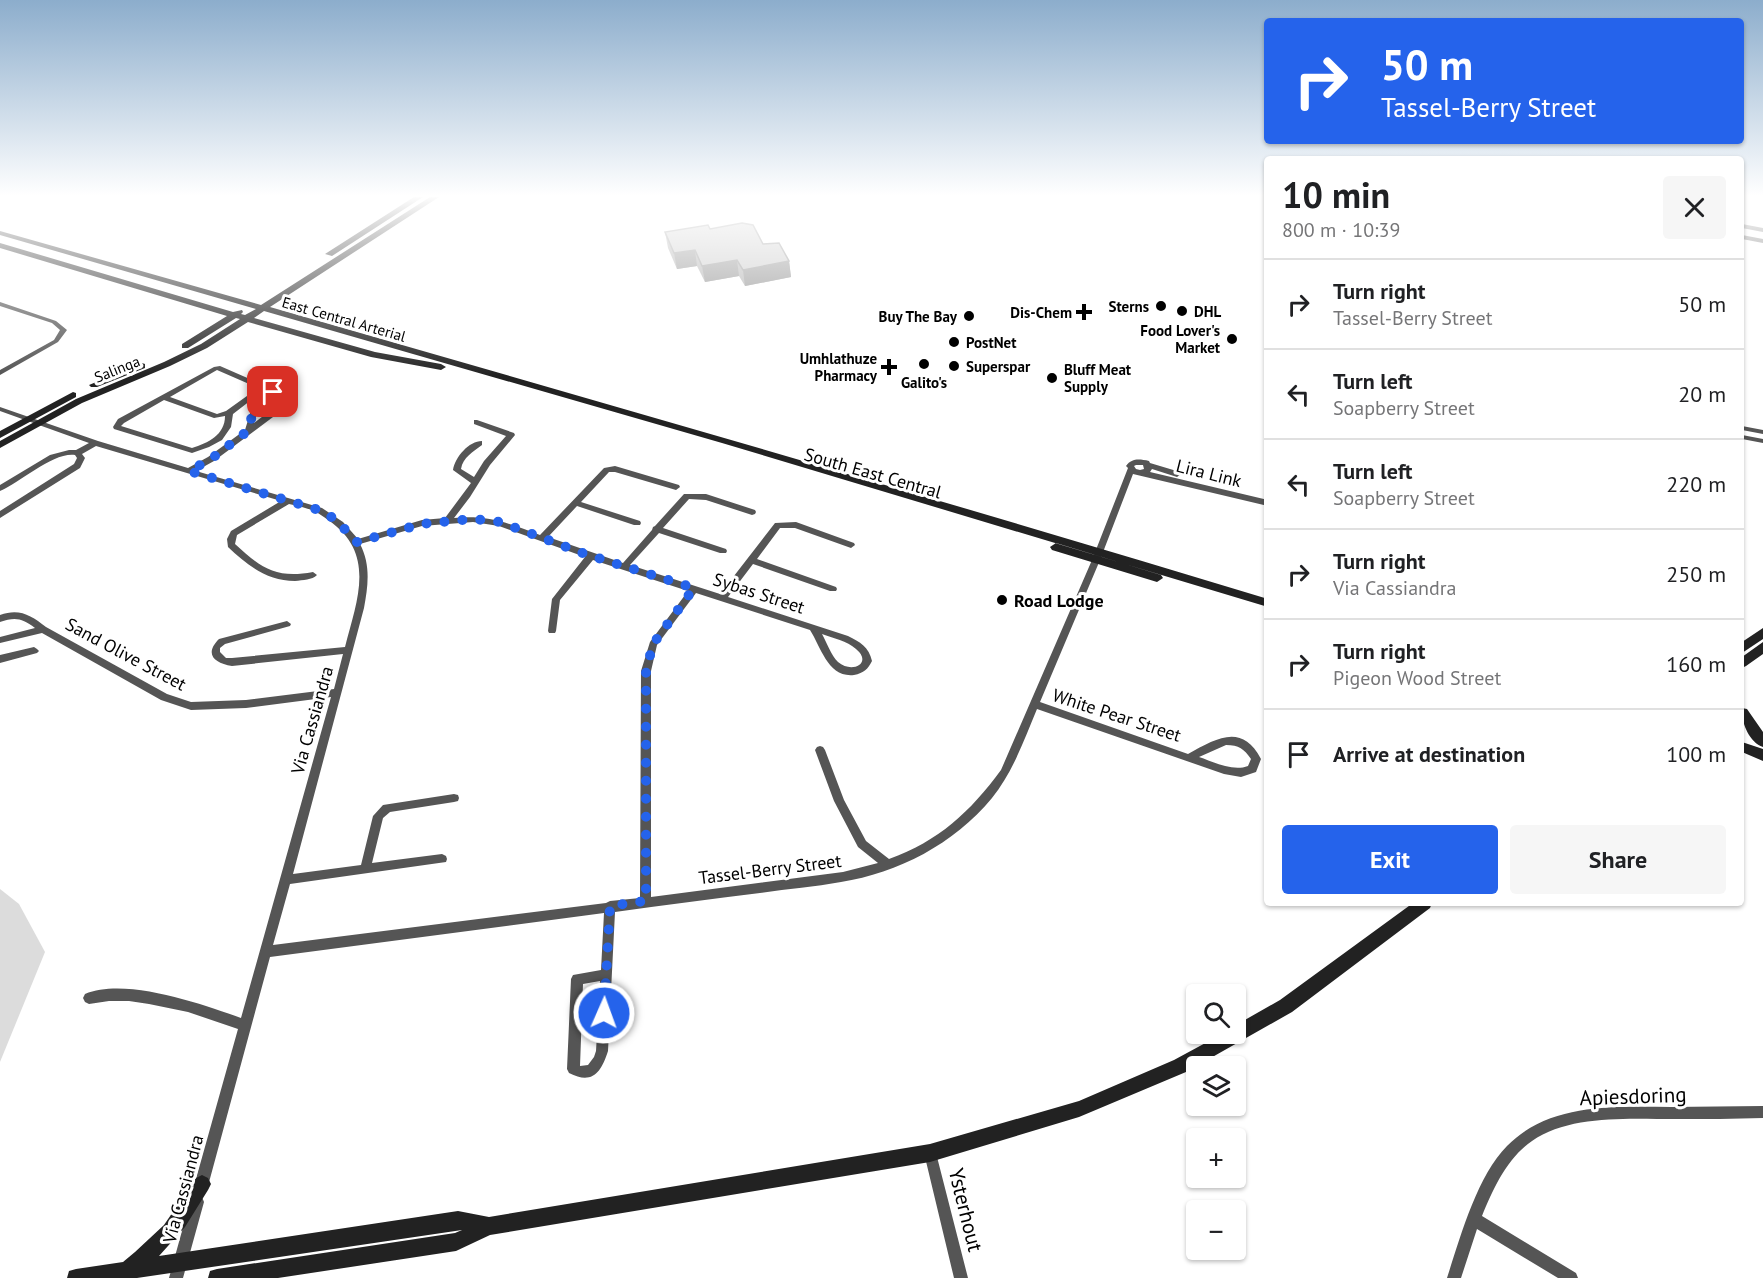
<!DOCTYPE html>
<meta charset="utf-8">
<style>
:root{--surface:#fff;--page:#f6f6f6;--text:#202124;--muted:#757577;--line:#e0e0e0;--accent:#2563eb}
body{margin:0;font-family:"PT Sans",sans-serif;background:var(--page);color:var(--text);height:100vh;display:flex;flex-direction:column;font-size:22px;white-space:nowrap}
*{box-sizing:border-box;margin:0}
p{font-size:20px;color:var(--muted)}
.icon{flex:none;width:33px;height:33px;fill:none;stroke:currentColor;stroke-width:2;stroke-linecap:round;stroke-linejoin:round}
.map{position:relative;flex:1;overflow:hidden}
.sheet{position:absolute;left:1264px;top:156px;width:480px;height:750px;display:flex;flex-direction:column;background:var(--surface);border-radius:6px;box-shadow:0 2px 4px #0004}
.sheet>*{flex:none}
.banner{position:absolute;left:1264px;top:18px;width:480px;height:126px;border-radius:6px;box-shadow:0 2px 4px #0004;background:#2563eb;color:#fff;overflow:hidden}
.buttons{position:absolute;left:1186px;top:984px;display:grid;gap:12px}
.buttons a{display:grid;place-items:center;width:60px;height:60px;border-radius:6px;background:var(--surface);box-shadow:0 2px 4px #0004;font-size:30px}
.pin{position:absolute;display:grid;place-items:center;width:51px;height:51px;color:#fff;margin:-26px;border-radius:12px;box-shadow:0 3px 9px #0006}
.me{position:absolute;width:66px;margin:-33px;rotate:2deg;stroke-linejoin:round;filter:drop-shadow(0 0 4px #0008)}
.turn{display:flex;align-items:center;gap:21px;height:126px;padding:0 18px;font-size:27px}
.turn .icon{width:78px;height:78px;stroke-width:2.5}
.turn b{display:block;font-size:42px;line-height:51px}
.round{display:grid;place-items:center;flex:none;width:63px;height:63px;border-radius:6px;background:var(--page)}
.summary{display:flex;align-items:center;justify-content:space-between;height:102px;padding:0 18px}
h1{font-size:36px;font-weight:600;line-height:45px}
.cta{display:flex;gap:12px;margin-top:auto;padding:12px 18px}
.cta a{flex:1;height:69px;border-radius:6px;background:var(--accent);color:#fff;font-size:24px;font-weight:600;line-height:69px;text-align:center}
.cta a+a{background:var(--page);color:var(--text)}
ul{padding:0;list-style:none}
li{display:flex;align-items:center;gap:18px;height:90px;padding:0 18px;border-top:2px solid var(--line)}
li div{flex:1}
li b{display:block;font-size:22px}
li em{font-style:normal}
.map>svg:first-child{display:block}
.green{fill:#dcdcdc}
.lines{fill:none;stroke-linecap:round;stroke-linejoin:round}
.street{fill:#555;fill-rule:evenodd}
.secondary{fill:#222;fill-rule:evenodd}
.wall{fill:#a9a9a9}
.shaded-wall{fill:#898989}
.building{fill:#c4c4c4;stroke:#898989;stroke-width:1.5}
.route{stroke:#2563eb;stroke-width:10;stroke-dasharray:0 18}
.poi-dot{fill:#000;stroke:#fff;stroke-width:2}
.labels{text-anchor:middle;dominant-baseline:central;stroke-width:6;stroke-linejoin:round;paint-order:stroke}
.far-poi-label{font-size:15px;font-weight:bold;fill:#000;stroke:#fff;text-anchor:end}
.far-street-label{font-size:15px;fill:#000;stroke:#fff}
.street-label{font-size:18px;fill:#000;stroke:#fff}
.poi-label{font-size:18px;font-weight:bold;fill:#000;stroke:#fff;text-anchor:start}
.near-street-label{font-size:21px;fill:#000;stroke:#fff}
</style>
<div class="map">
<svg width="1763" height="1278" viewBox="0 0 1763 1278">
<rect width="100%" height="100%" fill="#fff"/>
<path class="green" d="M0,889L19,904L45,952L0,1062Z"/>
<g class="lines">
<path class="street" d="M1742,224L1763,228V232L1742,228Z
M1742,235L1763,239V243L1742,239Z
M0,302L56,321L67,330L58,342L0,375V370L54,340L60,330L52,323L0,306Z
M220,366L266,386L289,399L281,411L214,461L196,471L322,508L343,522L358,539L422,520L445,518L471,483L453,470C455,457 469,441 482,441V445C473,452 463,457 461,469L474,477L484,461L506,436L474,424V420H477L514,433L515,435L490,465L470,497L454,518C488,515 509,523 540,535L604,468L615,466L679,485L680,487L676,490L615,472H609L581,502L640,521L641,523L640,525H634L577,506L548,537L623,563L652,530L653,527L655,526L684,494H706L755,510L756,512L755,514L752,515L706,500L689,499L663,528L726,549L727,551L726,553H720L659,533L630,565L720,594L775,523L796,522L854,543L855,545L851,548L795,528H780L757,559L836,587L837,589L836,591H830L753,564L728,597L848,636C860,642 869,647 872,661C868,669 864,673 854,675C828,678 821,647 810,630L696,593L657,645L651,671V897L843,872L878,863L858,847L834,801L815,750L817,747L820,746L823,747L825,750L844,800L866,841L889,859C939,841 970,812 1001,770L1092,560L1128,468L1126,466C1132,458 1139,459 1149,461L1150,463L1180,472L1181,474L1177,477L1152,469L1150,472L1268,500V506L1133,474L1100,560L1040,702L1188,754C1217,738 1242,723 1261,759L1256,772L1241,777L1224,774L1037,709C1024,740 1013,772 992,798C954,844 898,873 841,882C814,887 787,889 760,893C712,899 663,905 615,912L608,1051C601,1073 592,1085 569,1073L567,1069L571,979L573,975L601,970L604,913L270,957L208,1186L206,1191L201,1193L196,1191L194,1186L238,1029L188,1012L149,1004L129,1001H109L89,1004L85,1002L83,998L85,994C126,977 201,1004 241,1018L331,697L246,708L191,710L161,700L42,633L0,643V637L35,628C22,618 15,617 0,622V615C19,608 31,615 46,627L167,694L191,702L246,700L334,689L343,654L232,666C214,663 204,654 219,639L287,621L291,624L290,626L225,644L220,648V652L226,658H232L345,647C357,600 377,553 328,520C324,517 320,514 316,512C308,508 298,506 289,504L237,535L235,544C261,568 276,579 313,572L317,575C312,580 303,580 295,581C267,581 247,565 228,547L227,539L231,531L281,501L96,446L82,454L85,458L80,468L0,518V511L74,464L77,458L75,455C53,452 21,482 0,491V485L50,455L69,450H76L89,443L0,411V407L98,441L188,468L208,457L245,430L252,407L259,398L268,392L264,390L233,414L231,427L222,440L209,447L192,453L114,429L113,427L118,419L214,367ZM217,370L258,388L226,411L217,414L170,397ZM273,395L281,400L275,407L254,423L259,408ZM164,400L214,418L225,416C225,435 208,443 192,448L121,426L124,423ZM1136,465H1143L1144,469L1140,470L1136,469L1134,466ZM473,522L499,526L585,557L552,599L548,631L549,633H555L556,631L560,600L593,560L688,591L650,642L641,671L640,898L610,901L606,903L273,945L290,884L446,862L447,859L446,856L442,854L372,863L383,818L390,812L454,802L458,801L459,798L458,795L454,794L383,805L373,816L361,865L293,874L364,608C368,586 371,565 360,544L422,526ZM822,634C833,638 847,641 856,649C873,663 852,674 838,662C831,655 827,643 822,634ZM1226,745C1239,745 1244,749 1251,759L1248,766C1233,772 1214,762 1199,757ZM600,981L596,1051L594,1057L588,1065L580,1066L583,984Z
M1742,426L1763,430V434L1742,430Z
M1742,435L1763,439V443L1742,439Z
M34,647L37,649L39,651L37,653L0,663V655Z
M1763,1106V1118C1734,1119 1705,1119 1676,1119C1631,1119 1570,1114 1532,1141C1507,1158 1493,1189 1482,1216L1576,1273L1578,1278H1558L1477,1229L1461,1278H1447C1460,1238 1477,1176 1507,1146C1550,1102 1616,1107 1671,1107C1702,1107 1732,1106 1763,1106Z
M930,1147L935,1148L936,1153L968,1278H954L924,1153L925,1148Z
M197,1195L202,1197L204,1202L183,1278H169L190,1202L192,1197Z"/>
<path class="secondary" d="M414,197H423L332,256L325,254Z
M430,197H439L270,307C603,403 936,498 1268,599V607L722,443L264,311L254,318L375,352L441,364L446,367L441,370L371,357L248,322L207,348L170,366L82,403L0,448V441L76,399L164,362L201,344L240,319L236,318L188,348H182V344L227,316L0,248V243L233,312L242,310L243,312L241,314L245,315L256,309L0,235V231L261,305Z
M142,363L145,364V368L97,387H91L89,385Z
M73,392L76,393V397L0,438V431Z
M1056,543L1161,575L1163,578L1157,582L1052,550L1050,547Z
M1763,628V639L1742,653V642Z
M1763,642V654L1746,666L1742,668V657Z
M1742,708L1747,709L1763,732V747C1749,742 1741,722 1742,708Z
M1742,742L1763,749V761L1742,752Z
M1413,903H1432L1430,908L1292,1012L1186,1072L1079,1117L930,1162L490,1235L456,1251L278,1278H208L210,1271L217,1269L455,1233L462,1230L137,1278H67L69,1271L76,1269L123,1262L135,1252L164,1225L196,1178L202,1175L208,1178L211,1184L208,1190L185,1227L159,1256L458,1211L489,1217L930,1144L1079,1101L1174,1060L1222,1034H1236V1025L1280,1000Z"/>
</g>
<path class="wall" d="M710,229L789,261L791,277L745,286L739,276L705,282L697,266L677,269L668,248L665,232Z"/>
<path class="shaded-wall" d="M695,250L697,266L677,269L674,253Z
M737,260L739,276L705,282L702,266Z
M789,261L791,277L745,286L743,270Z"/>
<path class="building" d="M742,223L753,225L763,244L779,243L789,261L743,270L737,260L702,266L695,250L674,253L665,232L708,225L710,229Z"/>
<linearGradient id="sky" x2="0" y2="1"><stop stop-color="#8cadcc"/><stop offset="0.52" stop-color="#fff"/><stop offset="1" stop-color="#fff" stop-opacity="0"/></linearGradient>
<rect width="1763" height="376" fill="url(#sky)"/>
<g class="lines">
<path class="route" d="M273,392C254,404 253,408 249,430L211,459L189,471L319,510L335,519L357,542L422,524L473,519L500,522L585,554L694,588L653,644L646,671V901L610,906L604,1013"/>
</g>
<g class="poi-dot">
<circle cx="1161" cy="306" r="6"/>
<circle cx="1182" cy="311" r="6"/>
<path d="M1081 303h6v6h6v6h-6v6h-6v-6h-6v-6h6z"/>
<circle cx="969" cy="316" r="6"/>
<circle cx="1232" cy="339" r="6"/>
<circle cx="954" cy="342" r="6"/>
<circle cx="924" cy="364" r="6"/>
<circle cx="954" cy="366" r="6"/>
<path d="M886 358h6v6h6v6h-6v6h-6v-6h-6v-6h6z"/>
<circle cx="1052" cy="378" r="6"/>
<circle cx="1002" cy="600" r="6"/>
</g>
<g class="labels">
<g class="far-poi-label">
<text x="1149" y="306">Sterns</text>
<text x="1194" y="311" text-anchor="start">DHL</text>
<text x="1072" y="312">Dis-Chem</text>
<text x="957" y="316">Buy The Bay</text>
<text x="1220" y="330">Food Lover's<tspan x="1220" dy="17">Market</tspan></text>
<text x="966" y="342" text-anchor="start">PostNet</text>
<text x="877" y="358">Umhlathuze<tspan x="877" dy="17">Pharmacy</tspan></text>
<text x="966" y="366" text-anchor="start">Superspar</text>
<text x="1064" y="369" text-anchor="start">Bluff Meat<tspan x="1064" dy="17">Supply</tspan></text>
<text x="924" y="382" text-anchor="middle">Galito's</text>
</g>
<g class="far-street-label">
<text transform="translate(344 319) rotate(16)">East Central Arterial</text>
<text transform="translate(117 369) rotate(-22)">Salinga</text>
</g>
<g class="street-label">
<text transform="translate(873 473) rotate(16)">South East Central</text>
<text transform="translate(1209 473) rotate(14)">Lira Link</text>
<text transform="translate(759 593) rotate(18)">Sybas Street</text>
<text transform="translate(126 654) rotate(28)">Sand Olive Street</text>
<text transform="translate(1117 715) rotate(18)">White Pear Street</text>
<text transform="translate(312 720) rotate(-74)">Via Cassiandra</text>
<text transform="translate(770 869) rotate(-7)">Tassel-Berry Street</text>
<text transform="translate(183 1189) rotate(-75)">Via Cassiandra</text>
</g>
<g class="poi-label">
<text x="1014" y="600">Road Lodge</text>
</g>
<g class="near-street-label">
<text transform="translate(1633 1096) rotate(-2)">Apiesdoring</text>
<text transform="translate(966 1210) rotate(76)">Ysterhout</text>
</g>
</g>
</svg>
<div class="buttons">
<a><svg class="icon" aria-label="search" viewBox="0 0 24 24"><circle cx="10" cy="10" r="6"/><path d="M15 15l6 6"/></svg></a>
<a><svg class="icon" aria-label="layers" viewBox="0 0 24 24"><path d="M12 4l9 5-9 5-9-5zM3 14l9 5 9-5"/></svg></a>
<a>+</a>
<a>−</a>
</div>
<div class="pin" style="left:273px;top:392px;background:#d93025"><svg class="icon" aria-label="arrive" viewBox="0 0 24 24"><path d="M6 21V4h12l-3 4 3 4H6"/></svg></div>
<svg class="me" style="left:604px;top:1013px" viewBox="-20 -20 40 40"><circle r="17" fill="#2563eb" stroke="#fff" stroke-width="3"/><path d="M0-11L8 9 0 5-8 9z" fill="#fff"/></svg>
<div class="banner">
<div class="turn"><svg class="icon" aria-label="right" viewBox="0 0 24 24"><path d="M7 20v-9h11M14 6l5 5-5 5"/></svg><div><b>50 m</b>Tassel-Berry Street</div></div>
</div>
<section class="sheet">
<div class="summary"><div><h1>10 min</h1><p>800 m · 10:39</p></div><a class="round"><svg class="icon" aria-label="close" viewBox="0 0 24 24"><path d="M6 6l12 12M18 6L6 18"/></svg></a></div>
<ul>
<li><svg class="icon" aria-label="right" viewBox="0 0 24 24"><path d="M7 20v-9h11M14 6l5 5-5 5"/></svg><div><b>Turn right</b><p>Tassel-Berry Street</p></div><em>50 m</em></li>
<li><svg class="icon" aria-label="left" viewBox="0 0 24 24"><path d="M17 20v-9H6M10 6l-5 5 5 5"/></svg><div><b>Turn left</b><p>Soapberry Street</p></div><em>20 m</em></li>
<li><svg class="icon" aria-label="left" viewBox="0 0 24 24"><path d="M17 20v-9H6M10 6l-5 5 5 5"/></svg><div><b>Turn left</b><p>Soapberry Street</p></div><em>220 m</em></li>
<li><svg class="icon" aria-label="right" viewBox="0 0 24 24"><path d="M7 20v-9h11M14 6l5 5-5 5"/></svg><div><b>Turn right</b><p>Via Cassiandra</p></div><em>250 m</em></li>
<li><svg class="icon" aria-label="right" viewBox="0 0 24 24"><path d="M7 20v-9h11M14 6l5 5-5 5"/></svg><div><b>Turn right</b><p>Pigeon Wood Street</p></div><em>160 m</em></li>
<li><svg class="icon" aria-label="arrive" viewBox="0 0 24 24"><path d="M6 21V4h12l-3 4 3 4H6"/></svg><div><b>Arrive at destination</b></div><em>100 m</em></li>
</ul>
<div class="cta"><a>Exit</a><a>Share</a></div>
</section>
</div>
